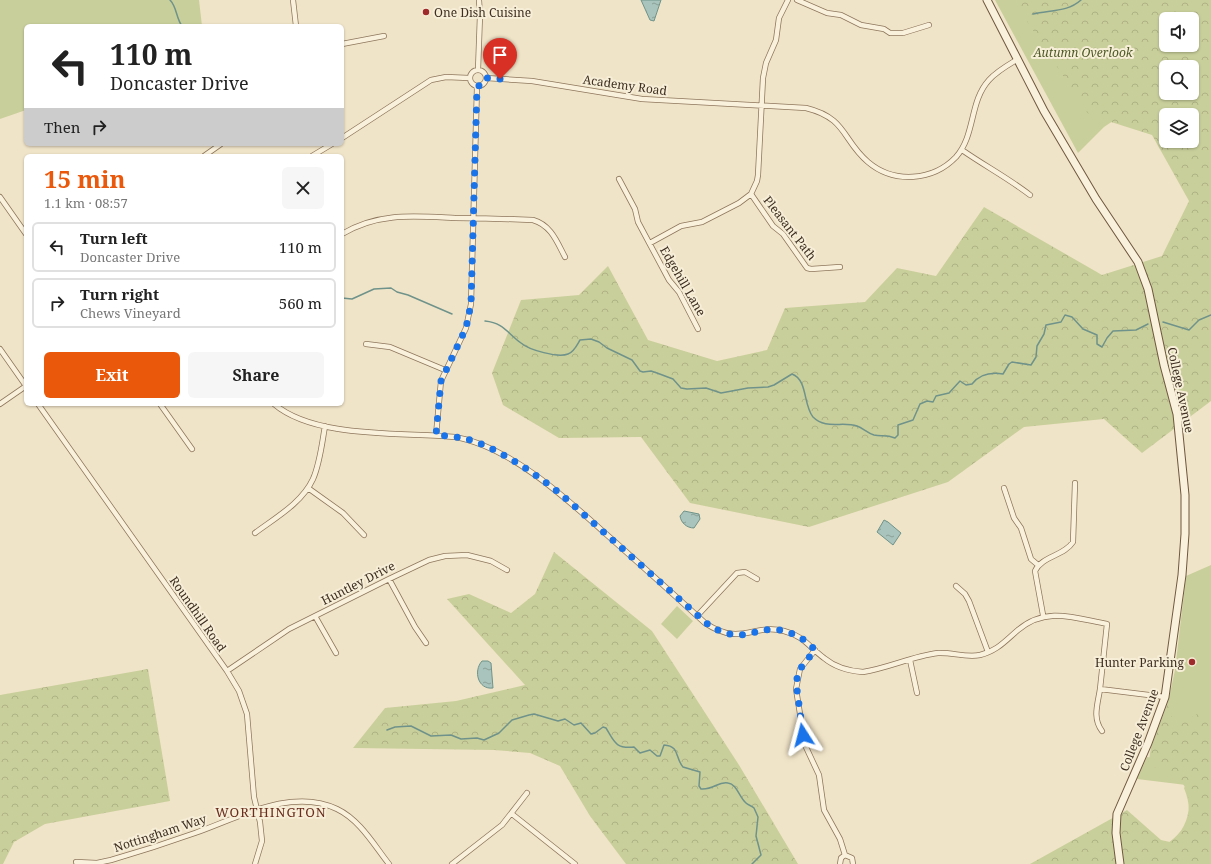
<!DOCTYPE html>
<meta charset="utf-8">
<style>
:root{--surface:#fff;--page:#f6f6f6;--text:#222;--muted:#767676;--line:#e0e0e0;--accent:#ea580c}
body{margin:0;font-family:"Noto Serif",serif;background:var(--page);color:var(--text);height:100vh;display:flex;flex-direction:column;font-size:15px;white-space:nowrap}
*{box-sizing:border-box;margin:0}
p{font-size:13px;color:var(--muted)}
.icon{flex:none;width:22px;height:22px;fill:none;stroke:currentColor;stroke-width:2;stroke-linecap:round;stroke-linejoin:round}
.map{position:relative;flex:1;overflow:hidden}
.details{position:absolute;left:24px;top:154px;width:320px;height:252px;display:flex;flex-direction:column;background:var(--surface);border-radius:6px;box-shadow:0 1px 3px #0004}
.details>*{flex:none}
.banner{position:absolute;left:24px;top:24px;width:320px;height:122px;border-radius:6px;box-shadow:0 1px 3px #0004;background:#fff;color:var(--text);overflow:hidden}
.controls{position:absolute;left:1159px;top:12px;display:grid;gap:8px}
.controls a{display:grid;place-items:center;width:40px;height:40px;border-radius:6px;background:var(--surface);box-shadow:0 1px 3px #0004;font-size:20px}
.pin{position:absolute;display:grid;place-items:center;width:34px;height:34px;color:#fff;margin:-41px -17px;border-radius:50% 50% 50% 0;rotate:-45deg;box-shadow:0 0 4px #0007}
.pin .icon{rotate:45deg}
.me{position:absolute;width:44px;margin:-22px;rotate:351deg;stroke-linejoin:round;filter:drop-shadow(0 0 3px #0008)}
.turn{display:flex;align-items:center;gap:14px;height:84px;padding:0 20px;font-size:18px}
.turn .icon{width:52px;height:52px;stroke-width:2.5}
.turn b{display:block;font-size:28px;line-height:34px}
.then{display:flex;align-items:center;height:38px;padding:0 20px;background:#0003;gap:8px;font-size:15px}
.round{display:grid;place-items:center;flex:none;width:42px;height:42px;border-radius:6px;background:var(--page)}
.summary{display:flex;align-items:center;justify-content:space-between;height:68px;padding:0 20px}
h1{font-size:24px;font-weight:700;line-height:30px;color:var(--accent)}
.action{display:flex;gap:8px;margin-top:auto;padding:8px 20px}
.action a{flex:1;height:46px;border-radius:6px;background:var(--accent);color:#fff;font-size:16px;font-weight:700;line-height:46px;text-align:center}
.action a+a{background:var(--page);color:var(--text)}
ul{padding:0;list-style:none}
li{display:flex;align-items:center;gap:12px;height:50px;margin:0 8px 6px;padding:0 12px;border:2px solid var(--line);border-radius:6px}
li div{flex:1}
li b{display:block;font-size:15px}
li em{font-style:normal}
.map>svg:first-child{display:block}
.green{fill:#c9cf9b}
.forest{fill:url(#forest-crowns);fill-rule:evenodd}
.water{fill:url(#water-ripples);stroke:#6f938a}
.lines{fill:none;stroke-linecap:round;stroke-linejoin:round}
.stream{stroke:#6f938a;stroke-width:1.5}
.street-casing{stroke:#8d765c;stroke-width:6}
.secondary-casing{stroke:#6f573f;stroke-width:9}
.street{stroke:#faf1dc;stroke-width:4.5}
.secondary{stroke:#faf1dc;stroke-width:7}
.route{stroke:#1a73e8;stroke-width:7;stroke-dasharray:0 12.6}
.poi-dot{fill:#9e2a2b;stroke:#f7eed8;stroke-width:1.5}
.labels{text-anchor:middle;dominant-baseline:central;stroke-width:4;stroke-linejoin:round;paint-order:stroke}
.poi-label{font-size:12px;fill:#3d2e20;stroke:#f7eed8;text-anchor:start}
.park-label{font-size:12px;font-style:italic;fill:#4d5a26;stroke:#f7eed8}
.street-label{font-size:12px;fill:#3d2e20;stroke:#f7eed8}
.neighbourhood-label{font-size:13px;letter-spacing:1px;fill:#6b2e1e;stroke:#f7eed8}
</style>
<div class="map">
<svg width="1211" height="864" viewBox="0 0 1211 864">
<defs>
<pattern id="forest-crowns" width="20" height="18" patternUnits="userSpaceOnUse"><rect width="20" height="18" fill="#c9cf9b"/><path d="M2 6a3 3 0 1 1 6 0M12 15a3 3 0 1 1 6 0" fill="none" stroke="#aeb285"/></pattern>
<pattern id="water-ripples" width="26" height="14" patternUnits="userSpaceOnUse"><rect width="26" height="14" fill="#a9c4bc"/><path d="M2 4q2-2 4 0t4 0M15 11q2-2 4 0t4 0" fill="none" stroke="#8ba098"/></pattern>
</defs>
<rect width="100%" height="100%" fill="#f0e4c8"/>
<path class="green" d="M0,0H199L202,26H26V110L0,119Z
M995,0H1188L1151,21L1116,119L1104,127L1078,153Z
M1211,565V864L1154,853C1180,835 1198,823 1184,788L1186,785L1137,779L1147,757L1160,759L1168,702L1175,670L1186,576Z
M677,606L693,621L677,639L661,624Z"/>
<path class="forest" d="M1013,0H1211V401L1142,453L1104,419L1024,427L948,482L809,527L690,503L641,437L559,438L503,405L492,373L521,300L579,295L608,266L648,340L717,361L767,350L785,308L865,302L897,268L936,276L984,207L1102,275L1162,256L1189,201L1152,135L1089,115ZM1166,19H1192V45H1166ZM1166,67H1192V93H1166ZM1166,115H1192V141H1166Z
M554,552L652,631L739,765L798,864H626L590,816L560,766L530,753L494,750L353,748L385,708L456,701L525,685L447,599L469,594L511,613L535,594Z
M148,669L170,801L45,824L14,842L3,864H0V695Z
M1168,702L1172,713V723L1174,725L1180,724L1199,713L1206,720L1211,732V864H1030L1127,810L1161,840L1170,842C1190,828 1197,795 1177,777C1169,770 1158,768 1148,766L1151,747Z"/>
<path class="water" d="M641,0H661L654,21L650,20Z
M684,511L699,514L700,519L694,528C687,528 681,523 680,516Z
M884,520L888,522L901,533L893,545L877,532Z
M482,661H488L491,663L493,688C478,690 473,671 482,661Z"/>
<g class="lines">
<path class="stream" d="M170,0C177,7 176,18 182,26
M1033,14C1050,10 1068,12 1081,0
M342,298L352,299L374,289L391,288L397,292L408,295L452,314
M485,321C504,323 507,333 521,343C529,350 558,358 568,354C574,352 577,345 580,340L591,339L599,342L607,348L632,360L640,371L643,372L651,371L657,373L673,379L681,388L687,389L706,388L721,393L748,388L768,387L774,385L792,374C808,380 803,405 813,417C826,430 842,421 857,426C863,428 867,433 874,435C882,437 885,434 895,438L898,435V425L913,420L920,404L927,401L933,402L936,396L949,393L960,381L966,385L972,384C980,374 991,372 1003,374L1009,364L1012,362L1031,365L1036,357L1037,346L1044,334L1046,325L1061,322L1065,315L1072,317L1083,329L1097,335V344L1102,347L1107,338L1113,331L1136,330L1148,324
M1163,322L1189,330L1199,320L1211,315
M387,730L395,727L411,726L431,736L451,735L461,739L477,738L484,740L499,733L512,720L529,715L534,714L558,721L565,719L574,725L581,723L591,734L595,733L603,727L606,728C614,741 615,749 634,747L640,753L650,750L657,756H660L664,745C680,746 675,758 683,767L700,772L699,786L701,789C714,790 718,781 728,783C737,784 739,797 746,803C748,805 752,806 754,808L758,817L756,836L761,855L752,864"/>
<defs>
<path id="street" d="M293,0L296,26
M797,0L827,13L841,15L861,25L884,29L890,33H903L929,25
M342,44L384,36
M470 78a8 8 0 1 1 16 0a8 8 0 1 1-16 0Z
M478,70L480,15L479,0
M486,78L532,81L642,99L806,108C847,118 842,140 868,162C894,184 933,181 956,157C976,134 969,102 989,80C997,71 1008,65 1018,59
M342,138L431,80L446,77L469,78
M962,150C985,166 1008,178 1030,195
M204,156L221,144
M312,156L332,144
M619,179L635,209L638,222L669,280L679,292L698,329
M751,194L773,226L783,234L807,268L811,269L840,267
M0,197L26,234
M342,234C378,212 415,216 455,218C481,218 507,219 533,220C551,225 557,242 565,257
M650,243L681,226L702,222L739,203L751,194L757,181L758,175L763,78L766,63L776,40L779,18L788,0
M366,344L390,347L445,370
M0,349L26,386L0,404
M38,404L227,671L239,691L247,714L254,797L260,822L262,841L255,864
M160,404L192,449
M274,404C315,439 403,432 455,437C509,446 566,498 606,534C639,563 672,593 705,623C741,647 753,623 784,631C804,636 809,647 824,658C836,668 849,671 863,672C888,668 913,656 938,653C952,652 966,658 980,655C997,651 1005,641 1018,630C1046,606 1075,618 1107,624L1100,689L1165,697
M436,435L441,381L466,328L471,304L477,87
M308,488L343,513L364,535
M1004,488L1014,518L1021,528L1031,559L1038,565
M255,533C275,518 302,503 313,479C320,463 322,443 325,426
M389,579L415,627L426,643
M956,586L965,594L969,601L988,652
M1043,615L1035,571C1042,556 1064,556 1073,542L1075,483
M315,616L336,653
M697,616L737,573L745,572L757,579
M815,650L800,669L796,689L805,745L819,775L824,810L840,839L845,855
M910,660L917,693
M227,671L289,629L389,579L429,560L445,556L467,555L491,561L507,570
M1100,689C1098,703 1092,718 1102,731
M512,814L575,864
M845,855L852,858L853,864
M76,862L97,863L111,860C139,852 167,843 195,833C238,818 292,787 337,809C360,820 374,845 389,864
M452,864L502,825L527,793
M840,864L841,858L845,855"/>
<path id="secondary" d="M987,0L1044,111L1096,199L1138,262L1148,289L1164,365L1177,414L1185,495V534L1182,575L1165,697L1148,743L1117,814L1116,833L1120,864"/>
</defs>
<use href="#street" class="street-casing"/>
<use href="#secondary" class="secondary-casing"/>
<use href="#street" class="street"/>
<use href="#secondary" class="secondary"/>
</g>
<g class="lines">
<path class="route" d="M500,79L486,78L484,83L477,87L471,304L466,328L441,381L436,435C446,436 457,437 467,439C497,447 539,476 563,496L712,628C721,631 729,635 739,635C748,635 757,631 766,630C784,627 804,637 815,650L800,669L796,682L803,735"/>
</g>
<g class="poi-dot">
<circle cx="426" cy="12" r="4"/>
<circle cx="1192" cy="662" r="4"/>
</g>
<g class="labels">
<g class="poi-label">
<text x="434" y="12">One Dish Cuisine</text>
<text x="1184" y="662" text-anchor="end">Hunter Parking</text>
</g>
<g class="park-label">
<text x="1083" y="52">Autumn Overlook</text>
</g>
<g class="street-label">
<text transform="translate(625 85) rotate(8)">Academy Road</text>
<text transform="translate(790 228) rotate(52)">Pleasant Path</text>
<text transform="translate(683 281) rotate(60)">Edgehill Lane</text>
<text transform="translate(1181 390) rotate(78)">College Avenue</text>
<text transform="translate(358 583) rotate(-27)">Huntley Drive</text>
<text transform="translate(198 614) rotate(55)">Roundhill Road</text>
<text transform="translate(1139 730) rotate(-69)">College Avenue</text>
<text transform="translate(160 833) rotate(-18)">Nottingham Way</text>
</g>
<g class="neighbourhood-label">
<text x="271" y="812">WORTHINGTON</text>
</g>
</g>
</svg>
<div class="controls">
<a><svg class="icon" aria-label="sound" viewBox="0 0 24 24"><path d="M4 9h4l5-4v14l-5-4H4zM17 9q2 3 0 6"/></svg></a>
<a><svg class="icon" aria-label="search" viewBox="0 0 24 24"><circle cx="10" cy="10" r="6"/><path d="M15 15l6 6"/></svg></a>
<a><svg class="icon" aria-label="layers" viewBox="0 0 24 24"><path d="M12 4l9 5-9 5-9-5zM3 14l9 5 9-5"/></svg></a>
</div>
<div class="pin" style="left:500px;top:79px;background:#d93025"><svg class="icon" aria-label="arrive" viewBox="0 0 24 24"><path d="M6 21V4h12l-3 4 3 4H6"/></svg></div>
<svg class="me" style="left:803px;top:735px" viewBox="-20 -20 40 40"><path d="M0-17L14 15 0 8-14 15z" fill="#1a73e8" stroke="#fff" stroke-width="4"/></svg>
<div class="banner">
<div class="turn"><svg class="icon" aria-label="left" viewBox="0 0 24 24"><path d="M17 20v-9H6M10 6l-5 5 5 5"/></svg><div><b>110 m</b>Doncaster Drive</div></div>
<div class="then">Then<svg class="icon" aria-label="right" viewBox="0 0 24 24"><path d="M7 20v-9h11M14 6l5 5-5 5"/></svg></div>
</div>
<section class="details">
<div class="summary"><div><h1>15 min</h1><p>1.1 km · 08:57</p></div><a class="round"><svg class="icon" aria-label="close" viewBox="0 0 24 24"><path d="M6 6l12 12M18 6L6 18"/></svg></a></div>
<ul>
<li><svg class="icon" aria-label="left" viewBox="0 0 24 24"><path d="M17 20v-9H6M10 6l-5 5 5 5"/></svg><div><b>Turn left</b><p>Doncaster Drive</p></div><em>110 m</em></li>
<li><svg class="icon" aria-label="right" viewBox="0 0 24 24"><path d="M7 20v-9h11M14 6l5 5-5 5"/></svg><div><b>Turn right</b><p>Chews Vineyard</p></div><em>560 m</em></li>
</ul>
<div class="action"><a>Exit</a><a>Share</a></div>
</section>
</div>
